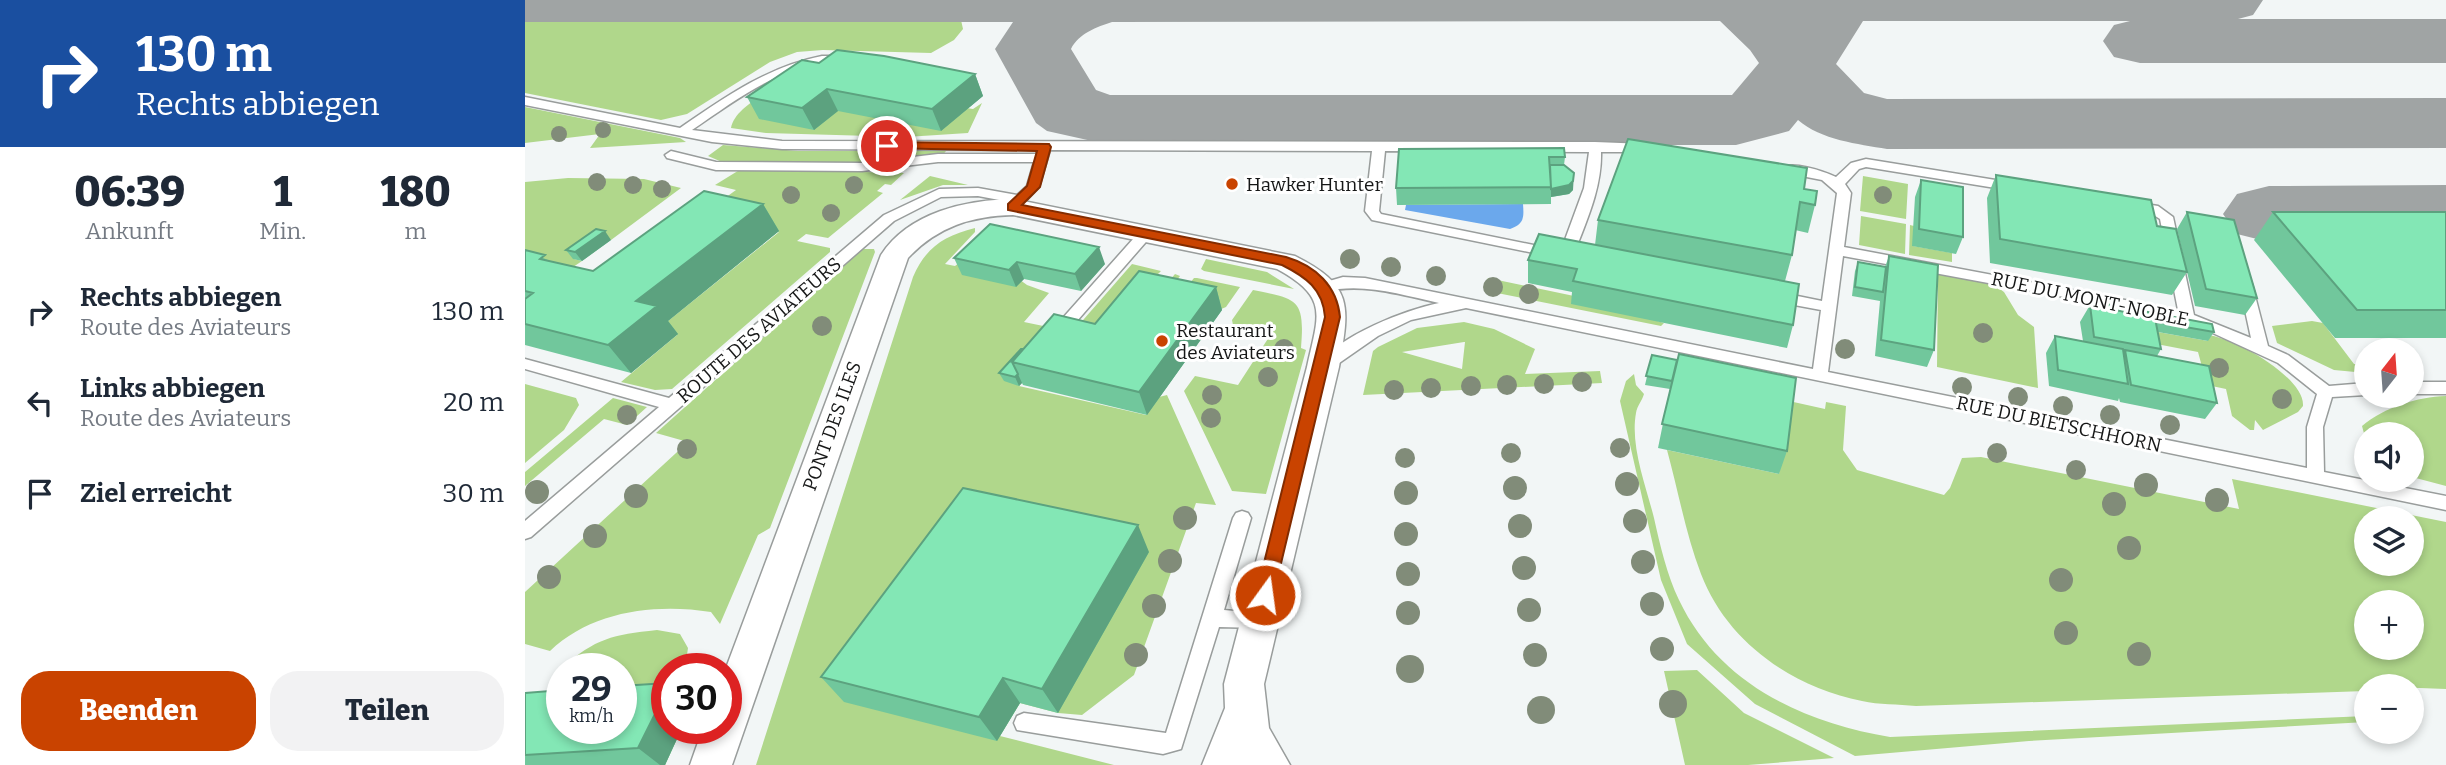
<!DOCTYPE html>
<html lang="de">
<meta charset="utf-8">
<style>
:root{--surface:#fff;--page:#f2f2f3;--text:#1f2937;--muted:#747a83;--accent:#c94300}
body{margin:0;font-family:Bitter,serif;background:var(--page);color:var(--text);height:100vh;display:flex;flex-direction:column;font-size:26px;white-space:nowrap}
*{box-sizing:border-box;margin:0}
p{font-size:23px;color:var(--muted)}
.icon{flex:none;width:38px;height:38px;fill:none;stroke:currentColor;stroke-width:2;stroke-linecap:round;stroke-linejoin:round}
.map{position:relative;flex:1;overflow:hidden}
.panel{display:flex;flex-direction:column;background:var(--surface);width:525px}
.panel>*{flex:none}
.hud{background:#1a4fa0;color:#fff;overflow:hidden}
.needle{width:46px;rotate:17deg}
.controls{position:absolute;left:1829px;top:338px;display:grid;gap:14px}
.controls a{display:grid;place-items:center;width:70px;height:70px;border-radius:50%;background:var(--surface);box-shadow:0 4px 10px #0003;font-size:35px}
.speed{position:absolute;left:21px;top:653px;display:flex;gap:14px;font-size:35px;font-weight:700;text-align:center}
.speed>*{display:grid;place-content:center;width:91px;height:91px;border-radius:50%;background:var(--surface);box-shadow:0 4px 10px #0003;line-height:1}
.speed small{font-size:18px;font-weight:400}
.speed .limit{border:10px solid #d22;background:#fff;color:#111}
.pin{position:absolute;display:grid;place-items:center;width:60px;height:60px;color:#fff;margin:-30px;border:4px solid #fff;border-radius:50%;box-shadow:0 2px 7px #0007}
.me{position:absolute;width:77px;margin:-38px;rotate:14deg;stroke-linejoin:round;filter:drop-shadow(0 0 5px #0008)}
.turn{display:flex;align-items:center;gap:24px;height:147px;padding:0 21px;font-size:32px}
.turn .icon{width:91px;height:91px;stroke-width:2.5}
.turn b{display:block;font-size:49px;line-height:60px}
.eta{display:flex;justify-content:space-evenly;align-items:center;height:119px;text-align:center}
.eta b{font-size:42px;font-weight:800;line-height:49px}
.cta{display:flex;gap:14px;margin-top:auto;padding:14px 21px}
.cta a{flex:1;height:80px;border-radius:28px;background:var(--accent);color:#fff;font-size:28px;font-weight:800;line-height:80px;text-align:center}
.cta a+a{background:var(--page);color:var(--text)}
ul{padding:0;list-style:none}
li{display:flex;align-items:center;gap:21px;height:91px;padding:0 21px}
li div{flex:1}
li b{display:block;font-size:26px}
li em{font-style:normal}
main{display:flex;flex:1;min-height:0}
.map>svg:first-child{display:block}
.green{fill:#b0d78b;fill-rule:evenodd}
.water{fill:#6ba8ec}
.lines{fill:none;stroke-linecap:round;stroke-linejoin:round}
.taxiway{fill:#a0a4a4;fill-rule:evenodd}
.lane-casing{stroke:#999d9c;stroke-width:3}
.street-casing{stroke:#999d9c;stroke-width:3}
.lane{fill:#fff;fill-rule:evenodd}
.street{fill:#fff;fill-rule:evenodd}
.tree{fill:#818c79}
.wall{fill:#71c79c}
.shaded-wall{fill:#5ca27f}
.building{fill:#83e7b5;stroke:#5ca27f;stroke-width:2}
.route{fill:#c94300;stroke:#832c00;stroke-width:2}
.poi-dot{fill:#c94300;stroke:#fff;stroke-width:2.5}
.labels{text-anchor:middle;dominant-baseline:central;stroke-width:6;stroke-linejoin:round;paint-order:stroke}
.poi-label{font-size:19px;fill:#161717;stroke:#fff;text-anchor:start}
.street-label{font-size:19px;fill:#161717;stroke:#fff}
</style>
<main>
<section class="panel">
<div class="hud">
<div class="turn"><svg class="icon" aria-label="right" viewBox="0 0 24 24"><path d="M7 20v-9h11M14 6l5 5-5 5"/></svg><div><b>130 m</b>Rechts abbiegen</div></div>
</div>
<div class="eta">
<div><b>06:39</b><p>Ankunft</p></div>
<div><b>1</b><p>Min.</p></div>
<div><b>180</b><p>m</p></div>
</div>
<ul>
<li><svg class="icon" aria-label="right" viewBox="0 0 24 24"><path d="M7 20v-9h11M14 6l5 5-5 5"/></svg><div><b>Rechts abbiegen</b><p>Route des Aviateurs</p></div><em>130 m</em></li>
<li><svg class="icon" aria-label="left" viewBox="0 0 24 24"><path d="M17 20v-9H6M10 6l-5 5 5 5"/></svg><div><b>Links abbiegen</b><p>Route des Aviateurs</p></div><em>20 m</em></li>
<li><svg class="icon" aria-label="arrive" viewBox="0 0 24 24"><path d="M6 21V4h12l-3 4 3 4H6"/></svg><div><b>Ziel erreicht</b></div><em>30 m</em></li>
</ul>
<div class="cta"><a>Beenden</a><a>Teilen</a></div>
</section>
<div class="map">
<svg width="1921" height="765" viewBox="0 0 1921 765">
<rect width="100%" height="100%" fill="#f2f6f6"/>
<path class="green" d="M0,11H410L427,15L436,20L438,29L429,40L406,53L298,50L272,52L245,62L162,114L136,120L0,93Z
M261,81L448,109L457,103L443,133L381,137L241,133L206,128C210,107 244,92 261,81Z
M0,107L155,138L161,142L65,148L75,134L0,143Z
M198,145L273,151H421L417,156L390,155L326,164L197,162L183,156Z
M216,169L379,173L366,185L360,184L352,191L358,193L303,238L281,234L272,241L305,248V252L147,389L130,390L96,382L152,335L133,329L254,232L131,248L211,190L190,185Z
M405,176L443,185H418L375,200Z
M1338,176L1383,184L1381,219L1335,211Z
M43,178L119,179L156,188L86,240L78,238L49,259L57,261L29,280L0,273V182Z
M1336,216L1381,224L1380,254L1334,245Z
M1385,225L1389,226L1388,246L1427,253V262L1384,255Z
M450,228V232L420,264L430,266L452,249L502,285L524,293L499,322L528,328L494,386L621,415L634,397L642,395L691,505L671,503L609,675L557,715L533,713L495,703L475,736L589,765H231L388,277C401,247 419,236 450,228Z
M337,249H349L350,252L245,528L233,535L195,624L186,612C131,603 66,611 25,651L0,644V592L163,442L131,433Z
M681,259L742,272L769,289L679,271L676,269Z
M607,264L636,271L631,276L645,280L650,274L655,276L643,292L579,347L545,335Z
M1413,273L1454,280L1472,287L1479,292L1493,315L1509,327L1513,388L1412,367Z
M669,278H672L715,287L701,307L694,310L650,301Z
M963,278L1049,296L1139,323L1136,326L962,291L959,286Z
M728,290C773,299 780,299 776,348L781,350L741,494L707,491L659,391L670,376L713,385L746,334L708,325L707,320Z
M1787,321L1798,323L1829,364L1840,365L1841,373L1809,370L1752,343L1747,326Z
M939,322L969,329L1010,349L1000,374L1075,371L1077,383L838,395L848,351L853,347L892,328ZM940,342L937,369L877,352L939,342Z
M1616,329L1683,341L1682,335C1708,337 1780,377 1778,406L1773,412L1738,430L1730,420L1729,430H1725L1707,416L1701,389L1682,385L1673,352L1621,342Z
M1109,374L1111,385L1119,394C1117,401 1112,406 1111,413C1105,446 1121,486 1129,518C1135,545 1142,575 1154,600C1194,684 1279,723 1365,737L1841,716V722L1504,741L1330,756L1230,704L1162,644L1136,580L1095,401L1101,381Z
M0,384L51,398L54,405L39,430L0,463Z
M1921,396V486L1887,477L1886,434H1841V441L1837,426C1860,407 1892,397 1921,396Z
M88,398L122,407L102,425L79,419L0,486V472Z
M1264,401L1300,409L1301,402L1321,406L1318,450L1332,470L1419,495L1425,488L1437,458L1456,457L1714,509L1707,479L1921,522V689L1841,686V691L1391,706C1373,704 1354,705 1337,701C1267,687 1202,642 1176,574C1161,535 1153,490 1142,450L1254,474ZM1841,518H1886V564H1841ZM1841,602H1886V648H1841Z
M132,630L155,634L163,648L160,668H142V728H157L140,765H0L14,714L35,679L30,677L37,669V728H96V668H37C71,638 87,635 132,630Z
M1172,670L1219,713L1309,758L1223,765H1160L1139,671Z"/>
<path class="water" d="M998,204C999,218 999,224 985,229L880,210L881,205Z"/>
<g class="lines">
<path class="taxiway" d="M0,0H1738L1728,15L1713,19H1921V63H1615L1589,57L1578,41L1589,25L1605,21H1338L1311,64L1339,93L1362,99L1921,98V148L1362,149C1333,144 1296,140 1273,120L1264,131L1211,145H585L522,131L511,123L470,49L488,22H0ZM1195,21L1225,50L1234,63L1207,95H585L571,90L546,49C554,33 572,27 587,22Z
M1921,185V241L1744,242L1712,234L1698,214L1712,194L1744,186Z"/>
<defs>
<path id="lane" d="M297,56H320L326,59L320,62C257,63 217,96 167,130L257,141L1070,142L1121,144L1127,148L1121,152H1076C1077,188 1061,222 1048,256L1041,260L1034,256L1059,188L1064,152L860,151L854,211L856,214L1033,250L1035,253L1028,257L847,220L840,211L847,151L525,150L514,187L494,208H484L482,205L485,202L453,196L416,197L369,221L6,537L0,539V521L134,407L0,369V359L144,398L359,215L414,189L453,188L492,195L502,186L509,162H413L337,171L191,170L142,158L140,155L146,151L191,162L337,163L413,154H511L513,150L257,149L187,142L0,105V97L155,128C200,97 242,67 297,56Z
M1341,159L1489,183L1495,187L1489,191L1341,167L1334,169L1320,184L1326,193L1319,247L1653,310L1635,219L1624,212L1603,209L1601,206L1608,202L1633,206L1648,217L1669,315L1726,338L1715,287L1717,284H1727L1743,346L1763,355L1804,386L1841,383V395L1807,397L1798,427L1799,472L1921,496V510L941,308L886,320L853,336L807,368H797L794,364C815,335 880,310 914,303C876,295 837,282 799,292L792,287L794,284L818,277L840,278L1288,369L1296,310L1253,302L1246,297L1253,292L1297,301L1312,193L1297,180L1256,172L1254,169C1266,160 1298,171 1311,177L1326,163ZM1318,256L1636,315L1679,329L1753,363L1792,394L1782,427V468L1303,372Z
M622,228L627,229L629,232L627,235L538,337H528L525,333L528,329L617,229Z
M1886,382H1921V394H1886Z
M717,511L723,513L726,518L699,610L741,614L744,620L741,626L734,628L694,627L656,749L638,754L492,730L489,723L492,716L499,713L641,733L708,518L711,513Z"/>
<path id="street" d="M488,199L770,256C830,286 824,307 814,367L739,684L744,728L765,765H677L700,708L699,684L782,367C793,315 805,298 752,269L488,215C446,216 412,227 383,258L207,765H165L178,728H201V668L356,255C384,212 441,200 488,199Z"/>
</defs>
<use href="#lane" class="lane-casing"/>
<use href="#street" class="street-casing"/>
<use href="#lane" class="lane"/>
<use href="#street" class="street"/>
</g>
<g class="tree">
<circle cx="78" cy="130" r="8"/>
<circle cx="34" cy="134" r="8"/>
<circle cx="72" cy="182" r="9"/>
<circle cx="108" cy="185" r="9"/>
<circle cx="329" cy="185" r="9"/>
<circle cx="137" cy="189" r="9"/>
<circle cx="266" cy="195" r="9"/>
<circle cx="1358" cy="195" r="9"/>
<circle cx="306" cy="213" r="9"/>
<circle cx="825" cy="259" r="10"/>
<circle cx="866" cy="267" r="10"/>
<circle cx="911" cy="276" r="10"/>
<circle cx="968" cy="287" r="10"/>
<circle cx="1004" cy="294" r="10"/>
<circle cx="297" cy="326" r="10"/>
<circle cx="1458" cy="333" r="10"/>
<circle cx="759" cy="349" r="10"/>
<circle cx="1320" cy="349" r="10"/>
<circle cx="1694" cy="368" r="10"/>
<circle cx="743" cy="377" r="10"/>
<circle cx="1057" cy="382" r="10"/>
<circle cx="1019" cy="384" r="10"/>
<circle cx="982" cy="385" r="10"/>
<circle cx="946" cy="386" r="10"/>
<circle cx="1437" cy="387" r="10"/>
<circle cx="906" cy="388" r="10"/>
<circle cx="869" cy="390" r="10"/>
<circle cx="687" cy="395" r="10"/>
<circle cx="1493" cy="397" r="10"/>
<circle cx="1757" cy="399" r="10"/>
<circle cx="1538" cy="406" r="10"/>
<circle cx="102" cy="415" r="10"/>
<circle cx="1585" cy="415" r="10"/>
<circle cx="686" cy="418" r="10"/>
<circle cx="1645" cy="425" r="10"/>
<circle cx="1095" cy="448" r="10"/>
<circle cx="162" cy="449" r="10"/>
<circle cx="986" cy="453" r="10"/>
<circle cx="1472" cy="453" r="10"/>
<circle cx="880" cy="458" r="10"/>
<circle cx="1551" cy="470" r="10"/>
<circle cx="1102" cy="484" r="12"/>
<circle cx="1621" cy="485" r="12"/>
<circle cx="990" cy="488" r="12"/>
<circle cx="12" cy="492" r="12"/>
<circle cx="881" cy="493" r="12"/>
<circle cx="111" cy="496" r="12"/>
<circle cx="1692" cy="500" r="12"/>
<circle cx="1589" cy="504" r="12"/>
<circle cx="660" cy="518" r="12"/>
<circle cx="1110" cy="521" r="12"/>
<circle cx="995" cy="526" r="12"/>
<circle cx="881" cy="534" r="12"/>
<circle cx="70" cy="536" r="12"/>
<circle cx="1604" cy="548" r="12"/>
<circle cx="645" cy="561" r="12"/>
<circle cx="1118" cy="562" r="12"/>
<circle cx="999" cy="568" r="12"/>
<circle cx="883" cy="574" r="12"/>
<circle cx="24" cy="577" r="12"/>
<circle cx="1536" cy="580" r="12"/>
<circle cx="1127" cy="604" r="12"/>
<circle cx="629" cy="606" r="12"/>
<circle cx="1004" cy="610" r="12"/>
<circle cx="883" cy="613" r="12"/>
<circle cx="1541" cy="633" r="12"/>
<circle cx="1137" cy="649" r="12"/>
<circle cx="1614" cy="654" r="12"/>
<circle cx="611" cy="655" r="12"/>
<circle cx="1010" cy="655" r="12"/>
<circle cx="885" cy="669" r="14"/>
<circle cx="1148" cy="704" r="14"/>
<circle cx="1016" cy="710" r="14"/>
</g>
<path class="wall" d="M294,63L450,74L458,96L416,131L313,111L289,130L234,119L222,97Z
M874,149L1040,157L1039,165L1048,190L1044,194L1026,197V204L872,205L871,188Z
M1471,175L1632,226L1662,272L1647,295L1465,263L1462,198Z
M1396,180L1438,237L1431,254L1387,246L1390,197Z
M1279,189L1290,205L1283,233L1270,230L1267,255L1260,281L1268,325L1262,348L1046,304L1047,292L1003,283V260L1070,245L1073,220Z
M238,204L254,231L143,321L153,334L106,373L0,345V250L25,261L68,271Z
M1662,212L1732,298L1720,315L1670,306L1652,229Z
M1748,212H1921V338H1810L1729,240Z
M86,240L57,261L48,259L41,250Z
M1364,256L1409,350L1402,367L1350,356L1355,301L1327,296L1330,271L1333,262L1360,267Z
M429,258L580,264L556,291L499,279L491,287L437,275Z
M691,287L697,310L622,415L498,385L497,383L494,386L479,381L474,373L498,349L570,324Z
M1570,302L1689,332L1683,341L1633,332L1636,349L1632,356L1692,403L1680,419L1595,402L1594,398L1593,401L1524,386L1521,353L1530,336L1558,341L1555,322L1565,305L1568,306Z
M1127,355L1262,451L1254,474L1133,448L1145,389L1120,385Z
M624,552L533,713L495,703L472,741L319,702L296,677Z
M0,693L142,728H157L140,765H0Z"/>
<path class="shaded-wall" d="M450,74L458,96L416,131L407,109Z
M302,89L313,111L289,130L277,108Z
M1049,173L1048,190L1044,194L1026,197V189Z
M238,204L254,231L143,321L153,334L106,373L83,345L111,301Z
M80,231L86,240L57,261L50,252Z
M574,247L580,264L556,291L550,274Z
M492,262L499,279L491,287L484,270Z
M691,287L697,310L622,415L614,392Z
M493,374L497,383L494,386L490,377Z
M613,525L624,552L533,713L517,689Z
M478,678L495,703L472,741L454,717Z
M142,690V728H157L140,765H135L113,748Z"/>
<path class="building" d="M312,50L359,56L450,74L407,109L302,89L277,108L222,97L277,60L294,63Z
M1103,139L1282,168L1279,189L1292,191L1290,205L1275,202L1267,255L1073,220Z
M1039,148L1040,157H1024L1026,187L871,188L874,149Z
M1025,165H1039L1049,173L1048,181L1044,185L1026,189Z
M1471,175L1626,200L1632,226L1651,229L1662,272L1475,239Z
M1396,180L1438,187V237L1394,229Z
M179,191L238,204L111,301L132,306L83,345L0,324V299L8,293L0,291V250L20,255L15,259L68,271Z
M1662,212L1709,220L1732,298L1681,289Z
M1748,212H1921V310H1832Z
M465,224L574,247L550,274L492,262L484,270L429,258Z
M71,229L80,231L50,252L41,250Z
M1014,234L1274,284L1268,325L1048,281L1052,269L1003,260Z
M1364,256L1413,265L1409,350L1356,340Z
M1333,262L1361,267L1358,292L1330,287Z
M614,271L691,287L614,392L487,362L529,314L570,324Z
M1570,302L1687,324L1689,332L1631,322L1630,318L1571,306Z
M1565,305L1630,318L1636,349L1569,337Z
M1530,336L1598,349L1603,384L1533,370Z
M496,349H498L487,362L493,374L490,377L474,373Z
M1600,350L1684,366L1692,403L1606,385Z
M1154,354L1271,378L1262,451L1137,424Z
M1127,355L1152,360L1147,381L1121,376Z
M438,488L613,525L517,689L478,678L454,717L296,677Z
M142,683V690L113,748L0,755V693L37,690V728H96V686Z"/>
<path class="route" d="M362,142L524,144L526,147L515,187L497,205L761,257C791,266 812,286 815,317L747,601L740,603L733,601L731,595L800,317C798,289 781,277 757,265L483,210V204L502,186L512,151L358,148V143Z"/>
<g class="poi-dot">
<circle cx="707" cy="184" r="7"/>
<circle cx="637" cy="341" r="7"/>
</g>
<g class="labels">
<g class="poi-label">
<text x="721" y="184">Hawker Hunter</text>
<text x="651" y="330">Restaurant<tspan x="651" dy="22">des Aviateurs</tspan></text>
</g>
<g class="street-label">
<text transform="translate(1565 299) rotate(12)">RUE DU MONT-NOBLE</text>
<text transform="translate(234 330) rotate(-41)">ROUTE DES AVIATEURS</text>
<text transform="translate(1534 424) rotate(12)">RUE DU BIETSCHHORN</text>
<text transform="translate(307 426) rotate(-70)">PONT DES ILES</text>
</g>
</g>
</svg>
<div class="controls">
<a><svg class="needle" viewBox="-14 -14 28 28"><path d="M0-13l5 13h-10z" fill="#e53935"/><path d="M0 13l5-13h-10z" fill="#747a83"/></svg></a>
<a><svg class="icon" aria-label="sound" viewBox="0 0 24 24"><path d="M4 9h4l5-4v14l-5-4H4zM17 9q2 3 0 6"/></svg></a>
<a><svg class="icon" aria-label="layers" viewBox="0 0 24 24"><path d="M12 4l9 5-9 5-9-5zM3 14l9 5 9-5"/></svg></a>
<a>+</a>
<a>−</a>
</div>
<div class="speed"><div>29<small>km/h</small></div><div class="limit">30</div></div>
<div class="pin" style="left:362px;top:146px;background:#d93025"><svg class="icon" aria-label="arrive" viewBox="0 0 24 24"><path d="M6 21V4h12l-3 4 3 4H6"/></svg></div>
<svg class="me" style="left:740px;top:595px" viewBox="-20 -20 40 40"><circle r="17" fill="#c94300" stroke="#fff" stroke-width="3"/><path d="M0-11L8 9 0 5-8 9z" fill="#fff"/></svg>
</div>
</main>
